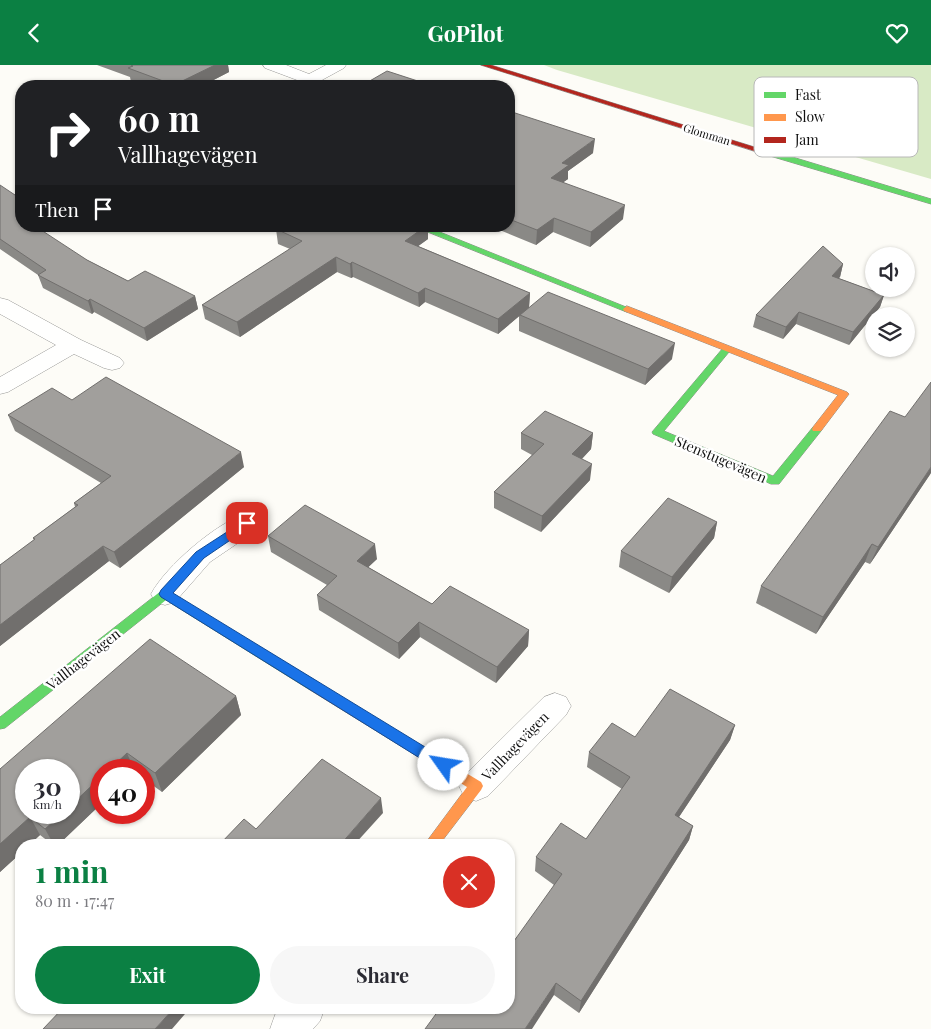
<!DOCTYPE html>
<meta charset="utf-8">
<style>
:root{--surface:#fff;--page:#f7f7f7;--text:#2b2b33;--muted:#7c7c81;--accent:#0b8043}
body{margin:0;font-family:"Playfair Display",serif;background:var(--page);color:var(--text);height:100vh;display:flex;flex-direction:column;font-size:19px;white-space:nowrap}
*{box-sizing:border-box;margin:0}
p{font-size:16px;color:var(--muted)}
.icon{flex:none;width:28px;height:28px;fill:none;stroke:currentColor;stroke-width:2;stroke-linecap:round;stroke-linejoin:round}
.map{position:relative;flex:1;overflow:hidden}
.panel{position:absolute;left:15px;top:774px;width:500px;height:175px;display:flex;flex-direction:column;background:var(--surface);border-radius:20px;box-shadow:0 1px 4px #0004}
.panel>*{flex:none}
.guide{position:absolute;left:15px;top:15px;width:500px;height:152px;border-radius:20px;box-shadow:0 1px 4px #0004;background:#202124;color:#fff;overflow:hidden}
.buttons{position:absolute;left:865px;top:182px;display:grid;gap:10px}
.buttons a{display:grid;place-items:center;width:50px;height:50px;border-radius:50%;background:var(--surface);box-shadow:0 1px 4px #0004;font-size:25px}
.speed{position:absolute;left:15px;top:694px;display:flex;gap:10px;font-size:25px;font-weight:700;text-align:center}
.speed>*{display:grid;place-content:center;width:65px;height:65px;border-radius:50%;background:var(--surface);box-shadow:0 1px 4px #0004;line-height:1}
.speed small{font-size:12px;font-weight:400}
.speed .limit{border:8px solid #d22;background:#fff;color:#111}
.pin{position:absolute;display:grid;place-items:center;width:42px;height:42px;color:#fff;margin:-21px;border-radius:10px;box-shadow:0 2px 8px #0006}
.me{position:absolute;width:55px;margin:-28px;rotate:302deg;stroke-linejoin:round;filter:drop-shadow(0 0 4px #0008)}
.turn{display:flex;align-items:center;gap:18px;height:105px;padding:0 20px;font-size:22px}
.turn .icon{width:65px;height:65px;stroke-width:2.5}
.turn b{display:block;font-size:35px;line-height:42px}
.then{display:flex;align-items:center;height:48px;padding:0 20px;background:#0003;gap:10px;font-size:19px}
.round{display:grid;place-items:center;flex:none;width:52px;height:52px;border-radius:26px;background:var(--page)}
.head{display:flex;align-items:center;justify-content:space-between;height:85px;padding:0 20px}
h1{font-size:30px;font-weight:700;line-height:38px;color:var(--accent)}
.primary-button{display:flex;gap:10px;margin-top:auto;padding:10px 20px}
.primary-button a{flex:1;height:58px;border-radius:30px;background:var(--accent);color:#fff;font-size:20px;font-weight:700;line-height:58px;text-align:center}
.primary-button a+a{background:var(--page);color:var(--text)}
header{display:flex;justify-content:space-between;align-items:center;height:65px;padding:0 20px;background:var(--accent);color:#fff;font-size:22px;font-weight:700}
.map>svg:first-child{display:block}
.forest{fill:#d8eac5}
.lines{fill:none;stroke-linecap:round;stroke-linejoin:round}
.street-casing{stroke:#979795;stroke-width:1}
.fast-casing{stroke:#8e8d8b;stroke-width:1}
.slow-casing{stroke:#8e8d8b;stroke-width:1}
.jam-casing{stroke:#8e8d8b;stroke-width:1}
.street{fill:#fffffe;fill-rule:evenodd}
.fast{fill:#63d668;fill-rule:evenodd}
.slow{fill:#ff974d;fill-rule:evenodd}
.jam{fill:#b3261e;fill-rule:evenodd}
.wall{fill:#8a8986}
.shaded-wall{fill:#716f6d}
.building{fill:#a19f9c;stroke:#716f6d}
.route{fill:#1a73e8;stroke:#114b97}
.labels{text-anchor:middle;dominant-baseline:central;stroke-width:5;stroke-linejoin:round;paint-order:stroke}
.far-street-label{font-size:11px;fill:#111;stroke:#fff}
.street-label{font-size:14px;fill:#111;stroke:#fff}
.key{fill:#fff;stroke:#b8b8b8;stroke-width:1}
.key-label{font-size:14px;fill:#111}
</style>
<header><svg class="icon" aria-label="back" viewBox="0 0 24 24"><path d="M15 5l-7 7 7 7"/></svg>GoPilot<svg class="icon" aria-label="heart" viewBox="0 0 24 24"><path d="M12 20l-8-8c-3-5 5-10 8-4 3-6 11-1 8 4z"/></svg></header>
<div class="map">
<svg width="931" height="964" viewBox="0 0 931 964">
<rect width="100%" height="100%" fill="#fdfcf7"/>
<path class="forest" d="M544,0H931V114L557,5Z"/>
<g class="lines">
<defs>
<path id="street" d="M263,0H286L309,9L326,0H346L344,3L311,21H291L297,15L265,3Z
M0,233L8,235L81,275L120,293L124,298L120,303L112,305L104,303L74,289L8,327L0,329V312L56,280L0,249Z
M247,448L257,451L260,458L257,465L210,497L175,537L165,540L155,537L151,529C166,501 216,458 247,448Z
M555,628L566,632L571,641L566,650L488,731L476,736L464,731L459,721L464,711L544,632Z
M281,942H325L320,956L313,964H270L275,950Z"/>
<path id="fast" d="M770,87H776L931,134V139L770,91Z
M413,161H425L631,244L627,247L624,246Z
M726,282L729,283V287L664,366L773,411L813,362H821L822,364L821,366L779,419H771L653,369L652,367L723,283Z
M165,525L318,617L320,621L318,625L314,626L310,625L166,535L5,663L0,664V652L161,526Z"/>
<path id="slow" d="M627,241L847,327L849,329L821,366H813L812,364L813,362L838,330L624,246L623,244Z
M314,616L481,717L483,721L481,725L439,780H424L467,722L310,625L308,621L310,617Z"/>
<path id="jam" d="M481,0H491L777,89L770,91Z"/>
</defs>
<use href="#street" class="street-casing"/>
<use href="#fast" class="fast-casing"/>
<use href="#slow" class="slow-casing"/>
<use href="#jam" class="jam-casing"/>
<use href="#street" class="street"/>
<use href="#fast" class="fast"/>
<use href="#slow" class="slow"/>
<use href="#jam" class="jam"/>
</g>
<path class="wall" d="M97,0H228L229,7L202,21H144L131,17L130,12Z
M509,46L593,88L568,106V114L563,117L623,154L590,182L553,167L536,180L490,161H509Z
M0,120L21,161L128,216L195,231L198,244L147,276L94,247L92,249L43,223L38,210L0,184Z
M281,161H428V174L418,181L530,228L529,242L672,294L645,320L519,266V251L498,269L425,237L419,242L353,212L351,213L337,207L240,272L205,254L202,240L290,184L278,179L276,164Z
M843,199L840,212L838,213L884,230L880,242L849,280L796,259L783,274L753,262L756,250Z
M72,335L244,402L120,503L109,496L0,581V500L34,475L33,473L75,442L74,438L101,418L15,366L8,350Z
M521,368H593L591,384L582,394L590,415L541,467L494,443V427L532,390L521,384Z
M931,408L870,499L865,497L816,569L756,538L761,521Z
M717,457L714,473L669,528L619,502L621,486Z
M268,471L377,494L368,502L432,539L529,565L528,581L496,618L420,572L399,594L319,545L317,530L327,520L271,487Z
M236,631L241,650L162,727L144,714V705H101V739L58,780H53L40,770L0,807V704Z
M735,660L730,675L679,752L693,761L689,775L579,948L554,930L509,942L554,820L535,806L536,792L586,774L622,724L587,702L589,687L635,672Z"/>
<path class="shaded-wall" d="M215,0H228L229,7L202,21H175L174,20Z
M595,74L593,88L568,106V114L550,127L551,113L562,98Z
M625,140L623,154L590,182L591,167Z
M554,153L553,167L536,180L537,165Z
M426,161H428V174L406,190L405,176Z
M336,192L337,207L240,272L237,257Z
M352,197L353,212L351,213L350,199Z
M843,199L840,212L829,223L832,211Z
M425,223V237L419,242L418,228Z
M530,228L529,243L498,269V254Z
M884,230L880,242L849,280L853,267Z
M195,231L198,244L147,276L144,263Z
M90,234L94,247L92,249L88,236Z
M799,247L796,259L783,274L786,262Z
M675,278L672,294L645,320L648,304Z
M593,368L591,384L571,405L572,389Z
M241,387L244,402L120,503L114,487Z
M592,399L590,415L541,467L542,451Z
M931,402V408L870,499L878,482Z
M717,457L714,473L669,528L672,512Z
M375,479L377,494L358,512L357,496Z
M872,479L865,497L816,569L823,552Z
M103,481L109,496L0,581V560Z
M419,557L420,572L399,594L398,578Z
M529,565L528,581L496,618L497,602Z
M236,631L241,650L162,727L155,708Z
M735,660L730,675L671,764L675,750Z
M127,688L134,705H109Z
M101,712V739L58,780H54L45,764L63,748H69V742Z
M381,733L383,748L354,780H340Z
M30,752L40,770L29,780H21V788L0,807V779Z
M693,761L689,775L579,948L581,936Z
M556,918L554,930L532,964H525Z
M175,942H191L172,964H155Z"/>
<path class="building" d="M131,0H215L174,20L128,3L133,1Z
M387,6L433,21H361Z
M509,46L595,74L562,98L569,100L551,113L625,140L591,167L554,153L537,165L509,154Z
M0,120L21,134V150L20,151L21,152V161H35L87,195L128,216L145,206L195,231L144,263L90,234L88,236L38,210L46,205L0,174Z
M281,161H426L405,176L530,228L498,254L425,223L418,228L352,197L350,199L336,192L237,257L202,240L302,176L276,164Z
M823,181L843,199L832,211L884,230L853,267L799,247L786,262L756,250Z
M548,227L675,278L648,304L520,250Z
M106,312L241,387L114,487L103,481L0,560V500L35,474L33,473L78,440L74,438L111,411L8,350L52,323L72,335Z
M931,317V402L878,482L872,479L823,552L761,521L890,346L905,352Z
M545,346L593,368L572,389L592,399L542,451L494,427L544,379L521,368Z
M668,433L717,457L672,512L621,486Z
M305,440L375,479L357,496L432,539L450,521L529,565L497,602L419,557L398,578L317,530L337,511L268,471Z
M150,574L236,631L155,708L127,688L109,705H101V712L69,742V705H26V748H63L45,764L30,752L0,779V704Z
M670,624L735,660L675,750L693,761L581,936L556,918L525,964H425L441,942H509V883L562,809L536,792L561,758L586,774L630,712L589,687L612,658L635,672Z
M322,694L381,733L340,780H219L244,754L256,764Z
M64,942H175L155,964H43Z"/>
<path class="route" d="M247,454L251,455L253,458L251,461L204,493L173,528L448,696L450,700L448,705L444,706L439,705L161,532L159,529L161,525L196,487Z"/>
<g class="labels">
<g class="far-street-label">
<text transform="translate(707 69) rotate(17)">Glomman</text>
</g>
<g class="street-label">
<text transform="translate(721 394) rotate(23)">Stenstugevägen</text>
<text transform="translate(83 594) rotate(-38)">Vallhagevägen</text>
<text transform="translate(515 681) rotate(-46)">Vallhagevägen</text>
</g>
</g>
<rect x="754" y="12" width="164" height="80" rx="8" class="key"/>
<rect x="764" y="27" width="22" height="6" fill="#63d668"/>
<rect x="764" y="49" width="22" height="7" fill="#ff974d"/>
<rect x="764" y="72" width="22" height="6" fill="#b3261e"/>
<g class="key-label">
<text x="795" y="35">Fast</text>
<text x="795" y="57">Slow</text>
<text x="795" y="80">Jam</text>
</g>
</svg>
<div class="buttons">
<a><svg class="icon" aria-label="sound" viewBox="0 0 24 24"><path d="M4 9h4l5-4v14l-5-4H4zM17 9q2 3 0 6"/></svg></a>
<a><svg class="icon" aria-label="layers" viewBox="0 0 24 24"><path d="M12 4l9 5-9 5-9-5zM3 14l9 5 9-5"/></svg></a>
</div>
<div class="speed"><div>30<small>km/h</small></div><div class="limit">40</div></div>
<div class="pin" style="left:247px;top:458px;background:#d93025"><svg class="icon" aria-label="arrive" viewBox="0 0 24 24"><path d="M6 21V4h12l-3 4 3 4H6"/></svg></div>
<svg class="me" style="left:444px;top:700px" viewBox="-20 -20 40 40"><circle r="19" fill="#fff"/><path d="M0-13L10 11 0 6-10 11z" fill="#1a73e8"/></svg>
<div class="guide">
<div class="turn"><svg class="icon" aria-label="right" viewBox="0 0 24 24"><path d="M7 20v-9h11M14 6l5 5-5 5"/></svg><div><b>60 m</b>Vallhagevägen</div></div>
<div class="then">Then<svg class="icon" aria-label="arrive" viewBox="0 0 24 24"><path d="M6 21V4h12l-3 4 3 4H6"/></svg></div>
</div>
<section class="panel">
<div class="head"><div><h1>1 min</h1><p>80 m · 17:47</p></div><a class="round" style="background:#d93025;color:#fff"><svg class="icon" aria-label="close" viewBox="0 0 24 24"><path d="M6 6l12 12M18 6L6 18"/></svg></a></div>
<div class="primary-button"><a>Exit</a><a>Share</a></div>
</section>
</div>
